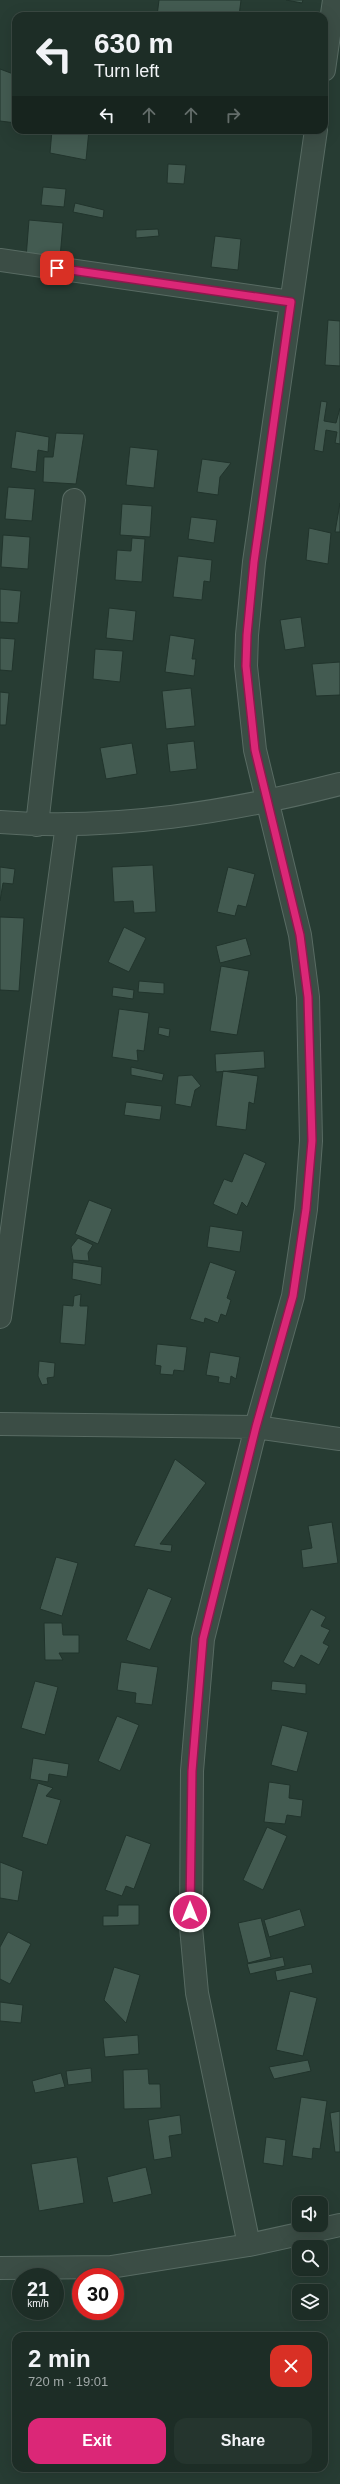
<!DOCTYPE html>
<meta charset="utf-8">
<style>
:root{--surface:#1d2d26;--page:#25352e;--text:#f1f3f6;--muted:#a0a8a7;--line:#3b4943;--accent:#db2777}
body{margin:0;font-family:Arial,sans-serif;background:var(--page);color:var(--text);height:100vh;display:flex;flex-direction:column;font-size:15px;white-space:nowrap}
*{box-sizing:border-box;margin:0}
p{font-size:13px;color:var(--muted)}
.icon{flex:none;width:22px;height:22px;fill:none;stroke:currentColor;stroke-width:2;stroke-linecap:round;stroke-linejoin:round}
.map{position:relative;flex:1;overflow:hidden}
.details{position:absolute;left:12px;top:2332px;width:316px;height:140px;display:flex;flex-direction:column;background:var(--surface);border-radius:12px;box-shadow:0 4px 16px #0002,0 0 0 1px var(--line)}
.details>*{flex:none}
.hud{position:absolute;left:12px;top:12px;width:316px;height:122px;border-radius:12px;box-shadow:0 4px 16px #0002,0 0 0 1px var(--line);background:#1d2d26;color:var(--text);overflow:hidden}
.fabs{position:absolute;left:292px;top:2196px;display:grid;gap:8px}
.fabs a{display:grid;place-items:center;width:36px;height:36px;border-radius:8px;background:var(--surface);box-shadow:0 4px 16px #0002,0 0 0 1px var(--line);font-size:20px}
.speed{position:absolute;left:12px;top:2268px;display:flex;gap:8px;font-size:20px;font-weight:700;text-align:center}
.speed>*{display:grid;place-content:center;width:52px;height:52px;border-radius:50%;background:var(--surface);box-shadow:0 4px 16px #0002,0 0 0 1px var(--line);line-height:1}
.speed small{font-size:10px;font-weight:400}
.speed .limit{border:6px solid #d22;background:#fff;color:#111}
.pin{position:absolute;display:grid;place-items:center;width:34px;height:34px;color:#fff;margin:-17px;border-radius:8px;box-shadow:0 2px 6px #0006}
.me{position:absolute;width:44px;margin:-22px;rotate:0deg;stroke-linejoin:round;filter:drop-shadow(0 0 3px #0008)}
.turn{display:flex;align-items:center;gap:14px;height:84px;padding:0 16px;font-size:18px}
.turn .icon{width:52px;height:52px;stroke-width:2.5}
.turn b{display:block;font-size:28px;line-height:34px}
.lanes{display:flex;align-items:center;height:38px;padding:0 16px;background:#0003;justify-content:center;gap:20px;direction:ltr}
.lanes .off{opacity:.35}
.round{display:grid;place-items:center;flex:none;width:42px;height:42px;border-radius:12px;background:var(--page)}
.overview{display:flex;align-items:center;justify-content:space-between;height:68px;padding:0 16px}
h1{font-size:24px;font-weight:700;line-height:30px}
.action{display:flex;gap:8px;margin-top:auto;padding:8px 16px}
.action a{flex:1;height:46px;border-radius:12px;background:var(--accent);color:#fff;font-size:16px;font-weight:700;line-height:46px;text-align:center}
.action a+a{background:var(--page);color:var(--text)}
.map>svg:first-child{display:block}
.building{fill:#435b51;stroke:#21342c}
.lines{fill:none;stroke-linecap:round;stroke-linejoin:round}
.minor-casing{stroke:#586b63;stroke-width:24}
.minor{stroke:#3b4d45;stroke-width:22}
.route-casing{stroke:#8e194d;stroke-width:10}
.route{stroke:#db2777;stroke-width:7}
</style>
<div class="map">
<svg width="340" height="2484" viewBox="0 0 340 2484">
<rect width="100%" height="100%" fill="#273c33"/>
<path class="building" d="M159,0H241L239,16H157Z
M286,0H303L302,3Z
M16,34V56H14Z
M0,69L16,75V123L0,121Z
M52,130H89L86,160L50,153Z
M168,164L186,165L184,184L167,183Z
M43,187L66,189L64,207L41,205Z
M75,203L104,210L103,218L73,212Z
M29,220L63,223L60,258H26Z
M158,229L159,236L136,238V230Z
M215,236L241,239L238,270L211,267Z
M328,320L340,321V366L325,365Z
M321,401L327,402L324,421L336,423L340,408V444L335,443L337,432L326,430L323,452L314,450Z
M16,431L49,437L48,452L38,450L36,472L11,468Z
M56,433L84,434L76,484L43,482L44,457H53Z
M130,447L158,450L154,488L126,485Z
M202,459L231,463L220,477L218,495L197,492Z
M8,487L35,489L32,521L5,519Z
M340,503V532H335Z
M122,504L152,506L150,537L120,535Z
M191,517L217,520L214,543L188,539Z
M309,528L331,533L328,564L306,560Z
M3,535L30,537L28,569L1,567Z
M132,538L145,539L142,582L115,580L117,550L131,551Z
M178,556L212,560L210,582L204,581L202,600L173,597Z
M0,589L21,591L18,623L0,622Z
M109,608L136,611L133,641L106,638Z
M301,617L305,647L285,650L280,620Z
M170,635L195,639L192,659H196L194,676L165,672Z
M0,638L15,639L12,671L0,670Z
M95,649L123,651L120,682L93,679Z
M340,662V695L316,696L312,664Z
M191,688L195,726L166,729L162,691Z
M0,692L9,693L6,725H0Z
M194,741L197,769L170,772L167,744Z
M132,743L137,774L106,779L100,748Z
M153,865L156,912L134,913L133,901L114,902L112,867Z
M0,867L15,869L13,884L3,883L0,901Z
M228,867L255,874L246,907L238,905L235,916L217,912Z
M0,917L24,918L19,991L0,990Z
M124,927L146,938L129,972L108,962Z
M246,938L251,955L220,963L216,946Z
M221,966L249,971L237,1035L210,1031Z
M139,981L164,983V994L138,992Z
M113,987L134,990L133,999L112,996Z
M119,1009L149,1013L144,1051L137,1050L138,1061L112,1057Z
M159,1027L170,1029L169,1037L158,1034Z
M264,1051L265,1068L216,1072L215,1054Z
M131,1067L164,1074L162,1081L131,1075Z
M223,1071L258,1076L254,1104L249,1102L246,1130L216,1126Z
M192,1075L201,1086L195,1090L191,1107L175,1104L178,1076Z
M126,1102L162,1106L160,1120L124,1115Z
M244,1153L266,1163L247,1207L242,1202L237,1215L213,1204L224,1179L232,1182Z
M89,1200L112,1209L98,1244L75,1234Z
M210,1226L243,1231L240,1252L207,1247Z
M78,1238L93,1245L88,1253L89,1261L73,1260L71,1247Z
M73,1262L102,1267L101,1285L72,1279Z
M210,1262L236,1271L227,1298L231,1300L226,1316L221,1314L218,1323L205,1318L204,1323L190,1319Z
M81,1294L80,1306H88L85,1345L60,1343L63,1305L73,1306L74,1296Z
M157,1344L187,1347L184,1371L174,1370L173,1375L160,1374L161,1366L155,1365Z
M210,1352L240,1357L236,1379L231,1376L230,1384L218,1382L219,1377L206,1375Z
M39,1361L55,1363L54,1377L47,1378L48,1384L42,1385L38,1376Z
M175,1459L206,1483L160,1544L172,1545L171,1552L134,1546Z
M332,1522L338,1563L303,1568L301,1550L312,1548L308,1526Z
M56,1557L78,1563L62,1616L40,1609Z
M148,1588L172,1598L150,1650L126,1640Z
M311,1609L326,1617L321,1626L330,1630L323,1643L329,1646L319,1665L301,1655L294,1668L283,1662Z
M44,1623H62L63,1635H79V1653H59L63,1660H45Z
M121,1662L158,1667L152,1705L135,1703L136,1693L117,1690Z
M35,1681L58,1687L45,1735L21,1728Z
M272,1681L306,1684V1694L271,1690Z
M117,1716L139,1725L120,1771L98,1761Z
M282,1725L308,1732L297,1772L271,1765Z
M33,1758L69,1764L67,1777L49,1774L48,1782L30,1779Z
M269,1782L290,1785L289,1798L303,1800L301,1817L287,1815L285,1824L264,1822Z
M38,1783L53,1788L46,1796L61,1800L47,1845L22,1837Z
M267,1827L287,1836L263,1890L243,1880Z
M126,1835L151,1844L134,1889L126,1886L122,1896L105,1890Z
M0,1862L23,1871L18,1901L0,1898Z
M118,1905H139V1925L103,1926V1916H118Z
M300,1909L305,1926L269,1937L264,1920Z
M261,1918L271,1957L248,1963L238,1923Z
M8,1932L31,1944L10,1984L0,1979V1947Z
M283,1957L285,1966L250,1974L247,1964Z
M311,1964L313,1973L277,1981L275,1971Z
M114,1967L140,1975L126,2023L104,2000Z
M290,1991L317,1998L303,2056L276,2050Z
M0,2002L23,2005L21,2023L0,2021Z
M138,2035L139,2054L105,2057L103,2038Z
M308,2060L311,2071L274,2079L269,2067Z
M91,2068L92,2082L68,2085L66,2071Z
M148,2069L149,2084H160L161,2108L124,2109L123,2070Z
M61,2073L65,2087L35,2093L32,2081Z
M301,2097L327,2101L320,2149L313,2148L312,2159L292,2156Z
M340,2111V2152H335L330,2113Z
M180,2115L182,2134L169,2136L172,2157L154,2160L148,2120Z
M266,2137L286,2140L283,2166L263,2163Z
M77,2157L84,2203L39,2211L31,2164Z
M146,2167L152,2194L113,2203L107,2177Z"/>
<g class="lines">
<defs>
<path id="minor" d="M324,70L334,0
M0,260L291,302
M0,822C114,831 230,812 340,784
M37,825L74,500
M0,1317L67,824
M0,1424L256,1427L340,1439
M249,2245L197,1993L191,1927L192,1771L203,1639L256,1427L293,1296L306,1209L311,1141L308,997L300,935L255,750L246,666L247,635L254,562L316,130
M0,2268L111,2267L249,2245L340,2225"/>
</defs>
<use href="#minor" class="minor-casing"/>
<use href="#minor" class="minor"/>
</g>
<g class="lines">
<defs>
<path id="route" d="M57,268L291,302L254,562L247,635L246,666L255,750L300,935L308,997L312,1141L306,1209L293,1296L256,1427L203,1639L192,1771L190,1912"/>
</defs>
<use href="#route" class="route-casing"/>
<use href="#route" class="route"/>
</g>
</svg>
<div class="fabs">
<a><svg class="icon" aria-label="sound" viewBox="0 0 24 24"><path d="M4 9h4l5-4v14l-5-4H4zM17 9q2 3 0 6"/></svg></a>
<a><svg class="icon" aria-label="search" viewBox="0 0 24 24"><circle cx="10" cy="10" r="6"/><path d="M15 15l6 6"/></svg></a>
<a><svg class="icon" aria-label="layers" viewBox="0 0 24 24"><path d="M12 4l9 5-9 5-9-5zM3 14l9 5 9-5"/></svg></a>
</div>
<div class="speed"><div>21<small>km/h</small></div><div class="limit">30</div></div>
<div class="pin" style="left:57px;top:268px;background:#d93025"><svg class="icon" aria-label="arrive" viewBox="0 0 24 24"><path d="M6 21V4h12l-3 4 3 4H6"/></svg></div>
<svg class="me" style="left:190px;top:1912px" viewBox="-20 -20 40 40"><circle r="17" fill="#db2777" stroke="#fff" stroke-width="3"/><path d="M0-11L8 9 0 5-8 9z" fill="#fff"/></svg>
<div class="hud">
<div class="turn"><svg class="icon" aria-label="left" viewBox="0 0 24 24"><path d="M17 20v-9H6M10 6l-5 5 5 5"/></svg><div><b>630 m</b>Turn left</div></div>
<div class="lanes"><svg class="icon" aria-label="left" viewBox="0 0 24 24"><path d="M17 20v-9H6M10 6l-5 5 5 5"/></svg><svg class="icon off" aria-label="ahead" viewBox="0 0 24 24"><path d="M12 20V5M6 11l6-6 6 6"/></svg><svg class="icon off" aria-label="ahead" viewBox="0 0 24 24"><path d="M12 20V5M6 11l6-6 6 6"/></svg><svg class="icon off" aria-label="right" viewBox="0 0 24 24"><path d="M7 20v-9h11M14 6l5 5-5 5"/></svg></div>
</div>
<section class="details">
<div class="overview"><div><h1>2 min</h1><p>720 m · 19:01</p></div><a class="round" style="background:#d93025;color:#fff"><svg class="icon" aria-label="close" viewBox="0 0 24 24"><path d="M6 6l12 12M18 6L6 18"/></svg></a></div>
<div class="action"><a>Exit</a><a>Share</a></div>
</section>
</div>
